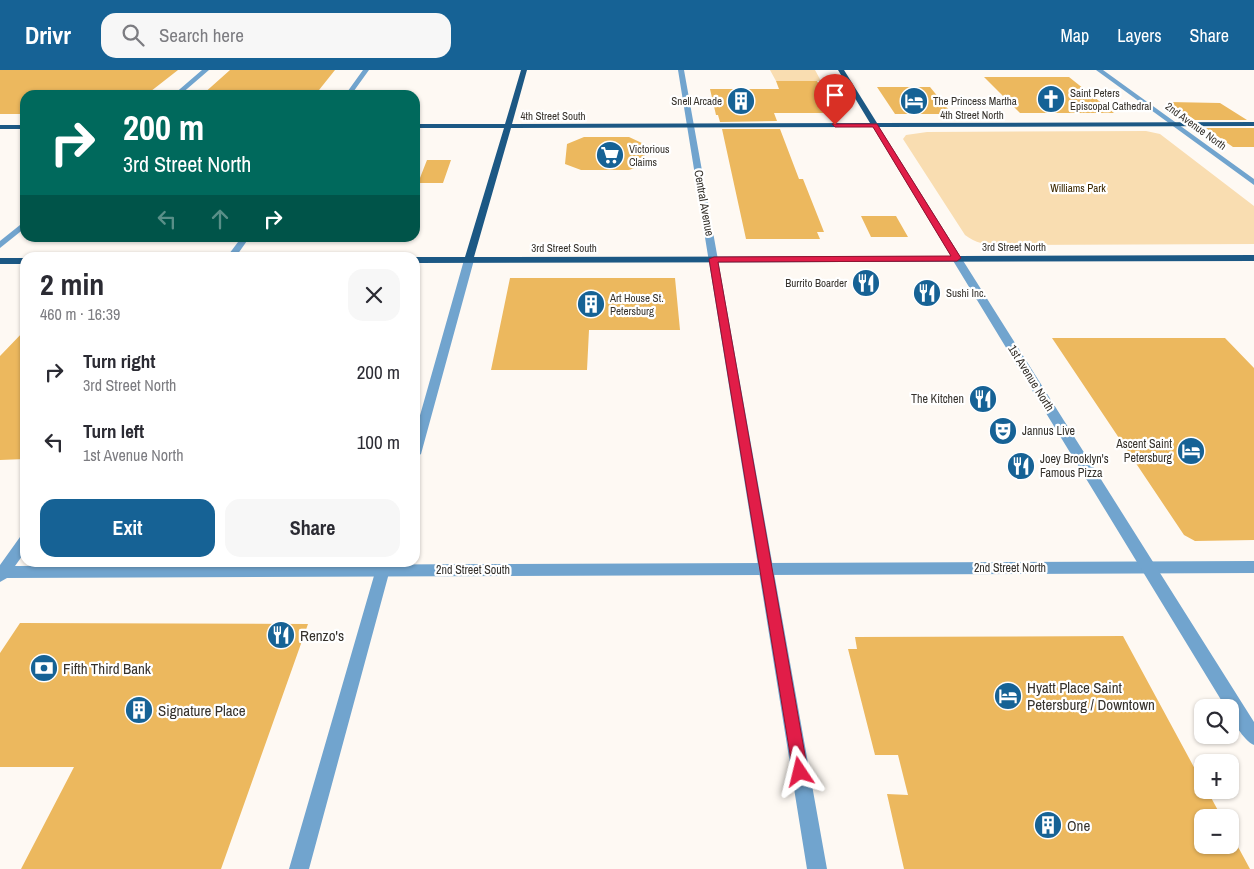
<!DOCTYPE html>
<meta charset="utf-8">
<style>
:root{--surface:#fff;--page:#f7f7f7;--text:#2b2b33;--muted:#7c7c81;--accent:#166295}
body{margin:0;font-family:"Archivo Narrow",sans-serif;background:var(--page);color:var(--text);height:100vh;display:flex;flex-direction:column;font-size:19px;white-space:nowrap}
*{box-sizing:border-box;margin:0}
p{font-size:16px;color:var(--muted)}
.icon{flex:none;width:28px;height:28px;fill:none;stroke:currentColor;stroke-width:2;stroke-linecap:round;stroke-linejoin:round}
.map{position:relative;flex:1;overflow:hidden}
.sheet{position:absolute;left:20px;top:182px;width:400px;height:315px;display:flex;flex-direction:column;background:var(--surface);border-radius:15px;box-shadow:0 1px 4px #0004}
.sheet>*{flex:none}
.top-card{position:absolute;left:20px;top:20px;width:400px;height:152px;border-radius:15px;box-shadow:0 1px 4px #0004;background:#00695c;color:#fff;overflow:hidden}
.buttons{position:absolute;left:1194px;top:629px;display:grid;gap:10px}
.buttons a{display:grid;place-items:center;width:45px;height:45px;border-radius:10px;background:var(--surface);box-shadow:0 1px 4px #0004;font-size:25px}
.pin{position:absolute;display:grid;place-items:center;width:42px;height:42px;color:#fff;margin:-51px -21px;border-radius:50% 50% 50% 0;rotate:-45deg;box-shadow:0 0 5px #0007}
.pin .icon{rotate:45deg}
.me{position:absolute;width:55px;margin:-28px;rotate:350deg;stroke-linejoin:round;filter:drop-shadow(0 0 4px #0008)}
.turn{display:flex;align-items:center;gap:18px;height:105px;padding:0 20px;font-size:22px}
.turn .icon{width:65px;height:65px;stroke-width:2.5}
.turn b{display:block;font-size:35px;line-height:42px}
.lanes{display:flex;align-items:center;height:48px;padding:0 20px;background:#0003;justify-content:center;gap:25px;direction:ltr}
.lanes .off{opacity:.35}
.round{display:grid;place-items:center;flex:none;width:52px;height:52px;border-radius:15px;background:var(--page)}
.overview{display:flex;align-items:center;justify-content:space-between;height:85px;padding:0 20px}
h1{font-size:30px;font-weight:700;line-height:38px}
.primary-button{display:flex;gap:10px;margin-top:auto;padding:10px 20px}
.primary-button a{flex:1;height:58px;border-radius:15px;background:var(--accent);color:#fff;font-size:20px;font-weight:700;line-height:58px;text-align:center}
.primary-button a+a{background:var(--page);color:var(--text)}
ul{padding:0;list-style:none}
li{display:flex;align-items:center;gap:15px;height:70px;padding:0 20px}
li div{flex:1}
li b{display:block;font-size:19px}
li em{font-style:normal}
header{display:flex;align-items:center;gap:30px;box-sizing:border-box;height:70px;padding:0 25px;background:var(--accent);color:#fff}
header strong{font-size:24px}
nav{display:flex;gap:28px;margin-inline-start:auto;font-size:18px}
.search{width:350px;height:45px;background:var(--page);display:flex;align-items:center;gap:12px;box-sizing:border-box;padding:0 18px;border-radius:15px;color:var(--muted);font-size:19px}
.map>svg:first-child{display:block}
.green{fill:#f9ddb1}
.building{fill:#ecb85e}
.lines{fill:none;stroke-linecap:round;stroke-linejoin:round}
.minor{fill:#71a4ce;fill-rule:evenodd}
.tertiary{fill:#71a4ce;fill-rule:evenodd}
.primary{fill:#1c5884;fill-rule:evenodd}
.route{fill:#e11d48;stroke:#92132f}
.labels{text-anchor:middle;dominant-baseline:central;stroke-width:4.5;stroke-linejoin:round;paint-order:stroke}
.far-poi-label{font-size:11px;fill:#36322c;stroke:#fff;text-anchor:start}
.far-street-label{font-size:11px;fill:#36322c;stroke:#fff}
.far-park-label{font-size:11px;fill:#3c2800;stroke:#fff}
.street-label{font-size:12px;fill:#36322c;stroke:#fff}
.poi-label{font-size:12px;fill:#36322c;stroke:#fff;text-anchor:end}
.near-poi-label{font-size:15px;fill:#36322c;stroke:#fff;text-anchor:start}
</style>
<header>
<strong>Drivr</strong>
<div class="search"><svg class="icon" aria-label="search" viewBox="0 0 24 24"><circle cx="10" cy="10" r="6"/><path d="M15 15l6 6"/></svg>Search here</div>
<nav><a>Map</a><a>Layers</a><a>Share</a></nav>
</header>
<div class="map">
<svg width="1254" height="799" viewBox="0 0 1254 799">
<rect width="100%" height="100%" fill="#fef9f3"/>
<path class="green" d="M770,0H815L821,11H776Z
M1146,61L1160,64L1254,136V174L999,175C985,175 976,173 965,165L903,69L906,65L927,62Z"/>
<path class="building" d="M0,0H178L146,25H25V44H0Z
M230,0H335L315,25H202Z
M984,7H1069L1114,43H1020Z
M776,11H817L836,43H774L777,51L720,52L718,45H716L710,19H779Z
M877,17H930L952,44H895Z
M1169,32L1220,33L1247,50H1195Z
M1206,58H1254V77H1233Z
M722,59H780L799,109H803L824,162H817L820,169H746Z
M584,67H629L644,74L645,94L629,100H581L565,94L567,74Z
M427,90H451L443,113H418Z
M861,146H896L908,167H871Z
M510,208H675L680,260H589L587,300H491Z
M25,260V389L0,390V286Z
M1052,268H1225L1254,298V470L1195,471L1184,465Z
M20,553L308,554L221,799H21L74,697H0V583Z
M1123,566L1202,712V720H1207L1222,748H1202V775H1230V762L1250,799H904L887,724L908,725L898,685H875L848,579H857L855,567Z"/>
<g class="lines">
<path class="minor" d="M202,0H209L180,25H173Z
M363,0H369L351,25H345Z
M1096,0H1103L1254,109V115Z
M25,151V158L0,178V171Z
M241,168H249L235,188H226Z
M25,466V482L15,496L1254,491V503L7,508L0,512V495L20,467Z"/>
<path class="tertiary" d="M678,0H684L827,799H807Z
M957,186L962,189L1254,652V675C1244,671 1230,649 1230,638H1226L952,189Z
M469,187L474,190L421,384L415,388V363L464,190Z
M378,492H392L309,799H289Z"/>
<path class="primary" d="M521,0H527L512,54L870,53L838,0H844L877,53L1254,52V56L879,57L960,186L1254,185V191L415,193V187H465L504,58H415V54H505ZM873,57L951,186L474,187L511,58Z
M0,55H25V59H0Z
M0,188H25V194H0Z"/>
</g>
<path class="route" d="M832,54H877L961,188L957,191L718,192L808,702L806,708L800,710L795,708L793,702L709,189L714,187L951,186L873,57H835Z"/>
<defs>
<symbol id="church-disc" viewBox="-11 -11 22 22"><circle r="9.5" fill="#166295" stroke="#fff"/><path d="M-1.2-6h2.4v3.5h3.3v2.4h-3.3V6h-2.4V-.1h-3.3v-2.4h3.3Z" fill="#fff"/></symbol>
<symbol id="building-disc" viewBox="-11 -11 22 22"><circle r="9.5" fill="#166295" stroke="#fff"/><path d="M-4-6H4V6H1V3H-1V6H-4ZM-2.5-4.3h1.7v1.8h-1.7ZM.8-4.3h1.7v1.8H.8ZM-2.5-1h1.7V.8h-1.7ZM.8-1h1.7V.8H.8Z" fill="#fff"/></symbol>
<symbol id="hotel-disc" viewBox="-11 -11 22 22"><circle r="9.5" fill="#166295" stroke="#fff"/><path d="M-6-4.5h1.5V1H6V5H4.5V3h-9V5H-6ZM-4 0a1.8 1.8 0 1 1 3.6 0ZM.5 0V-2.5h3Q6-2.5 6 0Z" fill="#fff"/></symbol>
<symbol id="supermarket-disc" viewBox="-11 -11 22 22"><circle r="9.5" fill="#166295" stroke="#fff"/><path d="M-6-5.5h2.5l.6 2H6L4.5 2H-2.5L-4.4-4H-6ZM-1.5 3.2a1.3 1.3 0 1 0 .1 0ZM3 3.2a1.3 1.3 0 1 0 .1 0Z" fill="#fff"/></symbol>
<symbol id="restaurant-disc" viewBox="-11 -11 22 22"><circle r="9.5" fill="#166295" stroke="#fff"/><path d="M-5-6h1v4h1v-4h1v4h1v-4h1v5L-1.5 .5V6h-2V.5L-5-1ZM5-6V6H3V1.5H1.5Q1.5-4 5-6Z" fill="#fff"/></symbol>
<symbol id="theatre-disc" viewBox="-11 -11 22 22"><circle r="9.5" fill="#166295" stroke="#fff"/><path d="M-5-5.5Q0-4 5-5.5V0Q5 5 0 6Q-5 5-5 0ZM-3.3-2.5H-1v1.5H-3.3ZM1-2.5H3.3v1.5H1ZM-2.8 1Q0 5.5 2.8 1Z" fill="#fff"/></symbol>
<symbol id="bank-disc" viewBox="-11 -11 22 22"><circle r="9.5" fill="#166295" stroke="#fff"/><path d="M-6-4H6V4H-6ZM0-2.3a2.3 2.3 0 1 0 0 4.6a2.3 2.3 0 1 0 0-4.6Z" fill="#fff"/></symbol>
</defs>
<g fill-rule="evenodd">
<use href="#church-disc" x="1035" y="13" width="32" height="32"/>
<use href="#building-disc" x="725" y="15" width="32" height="32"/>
<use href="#hotel-disc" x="898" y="15" width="32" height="32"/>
<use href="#supermarket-disc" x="594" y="69" width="32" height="32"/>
<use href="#restaurant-disc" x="850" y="197" width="32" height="32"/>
<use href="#restaurant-disc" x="911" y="207" width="32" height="32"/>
<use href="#building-disc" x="575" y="218" width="32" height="32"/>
<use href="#restaurant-disc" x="967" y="313" width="32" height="32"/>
<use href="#theatre-disc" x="987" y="345" width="32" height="32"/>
<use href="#hotel-disc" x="1175" y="365" width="32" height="32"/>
<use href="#restaurant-disc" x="1005" y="380" width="32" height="32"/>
<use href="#restaurant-disc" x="265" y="549" width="32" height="32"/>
<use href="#bank-disc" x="28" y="582" width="32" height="32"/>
<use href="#hotel-disc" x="992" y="610" width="32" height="32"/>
<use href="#building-disc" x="123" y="624" width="32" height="32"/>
<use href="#building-disc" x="1032" y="739" width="32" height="32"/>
</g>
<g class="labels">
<g class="far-poi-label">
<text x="1070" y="23">Saint Peters<tspan x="1070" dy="13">Episcopal Cathedral</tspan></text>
<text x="722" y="31" text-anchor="end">Snell Arcade</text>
<text x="933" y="31">The Princess Martha</text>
<text x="629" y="79">Victorious<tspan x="629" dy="13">Claims</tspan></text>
<text x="847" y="213" text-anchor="end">Burrito Boarder</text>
<text x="946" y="223">Sushi Inc.</text>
<text x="610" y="228">Art House St.<tspan x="610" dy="13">Petersburg</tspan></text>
</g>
<g class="far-street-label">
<text x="972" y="45">4th Street North</text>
<text x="553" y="46">4th Street South</text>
<text transform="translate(1196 56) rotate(36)">2nd Avenue North</text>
<text x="1014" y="177">3rd Street North</text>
<text x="564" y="178">3rd Street South</text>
</g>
<g class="far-park-label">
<text x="1078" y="118">Williams Park</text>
</g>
<g class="street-label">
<text transform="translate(704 133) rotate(80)">Central Avenue</text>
<text transform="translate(1031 308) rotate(58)">1st Avenue North</text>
<text x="1010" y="498">2nd Street North</text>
<text x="473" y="500">2nd Street South</text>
</g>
<g class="poi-label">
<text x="964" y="329">The Kitchen</text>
<text x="1022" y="361" text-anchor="start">Jannus Live</text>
<text x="1172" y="374">Ascent Saint<tspan x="1172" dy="14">Petersburg</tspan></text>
<text x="1040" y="389" text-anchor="start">Joey Brooklyn's<tspan x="1040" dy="14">Famous Pizza</tspan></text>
</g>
<g class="near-poi-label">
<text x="300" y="565">Renzo's</text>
<text x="63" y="598">Fifth Third Bank</text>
<text x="1027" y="617">Hyatt Place Saint<tspan x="1027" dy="17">Petersburg / Downtown</tspan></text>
<text x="158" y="640">Signature Place</text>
<text x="1067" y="755">One</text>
</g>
</g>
</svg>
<div class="buttons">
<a><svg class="icon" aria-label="search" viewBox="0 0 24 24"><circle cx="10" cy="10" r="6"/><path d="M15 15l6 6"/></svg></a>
<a>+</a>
<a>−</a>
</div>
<div class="pin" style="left:835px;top:55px;background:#d93025"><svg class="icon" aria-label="arrive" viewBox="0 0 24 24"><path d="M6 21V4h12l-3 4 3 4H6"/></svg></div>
<svg class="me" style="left:800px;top:702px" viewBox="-20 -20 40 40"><path d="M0-17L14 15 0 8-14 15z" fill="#e11d48" stroke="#fff" stroke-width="4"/></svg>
<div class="top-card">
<div class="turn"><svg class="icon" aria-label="right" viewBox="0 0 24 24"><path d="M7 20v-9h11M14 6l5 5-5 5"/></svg><div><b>200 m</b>3rd Street North</div></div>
<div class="lanes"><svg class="icon off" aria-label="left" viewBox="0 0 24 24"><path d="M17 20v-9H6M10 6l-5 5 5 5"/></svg><svg class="icon off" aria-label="ahead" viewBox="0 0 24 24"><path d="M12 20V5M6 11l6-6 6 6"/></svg><svg class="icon" aria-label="right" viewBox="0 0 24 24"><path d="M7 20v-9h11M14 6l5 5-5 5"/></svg></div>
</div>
<section class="sheet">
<div class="overview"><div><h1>2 min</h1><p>460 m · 16:39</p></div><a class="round"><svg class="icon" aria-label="close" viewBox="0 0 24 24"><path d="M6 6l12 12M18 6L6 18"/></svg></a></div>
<ul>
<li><svg class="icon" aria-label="right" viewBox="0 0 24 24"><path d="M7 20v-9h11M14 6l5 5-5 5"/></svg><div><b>Turn right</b><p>3rd Street North</p></div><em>200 m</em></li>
<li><svg class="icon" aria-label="left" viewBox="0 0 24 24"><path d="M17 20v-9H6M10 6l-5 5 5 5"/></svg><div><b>Turn left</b><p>1st Avenue North</p></div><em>100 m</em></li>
</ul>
<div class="primary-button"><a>Exit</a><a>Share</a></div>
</section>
</div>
